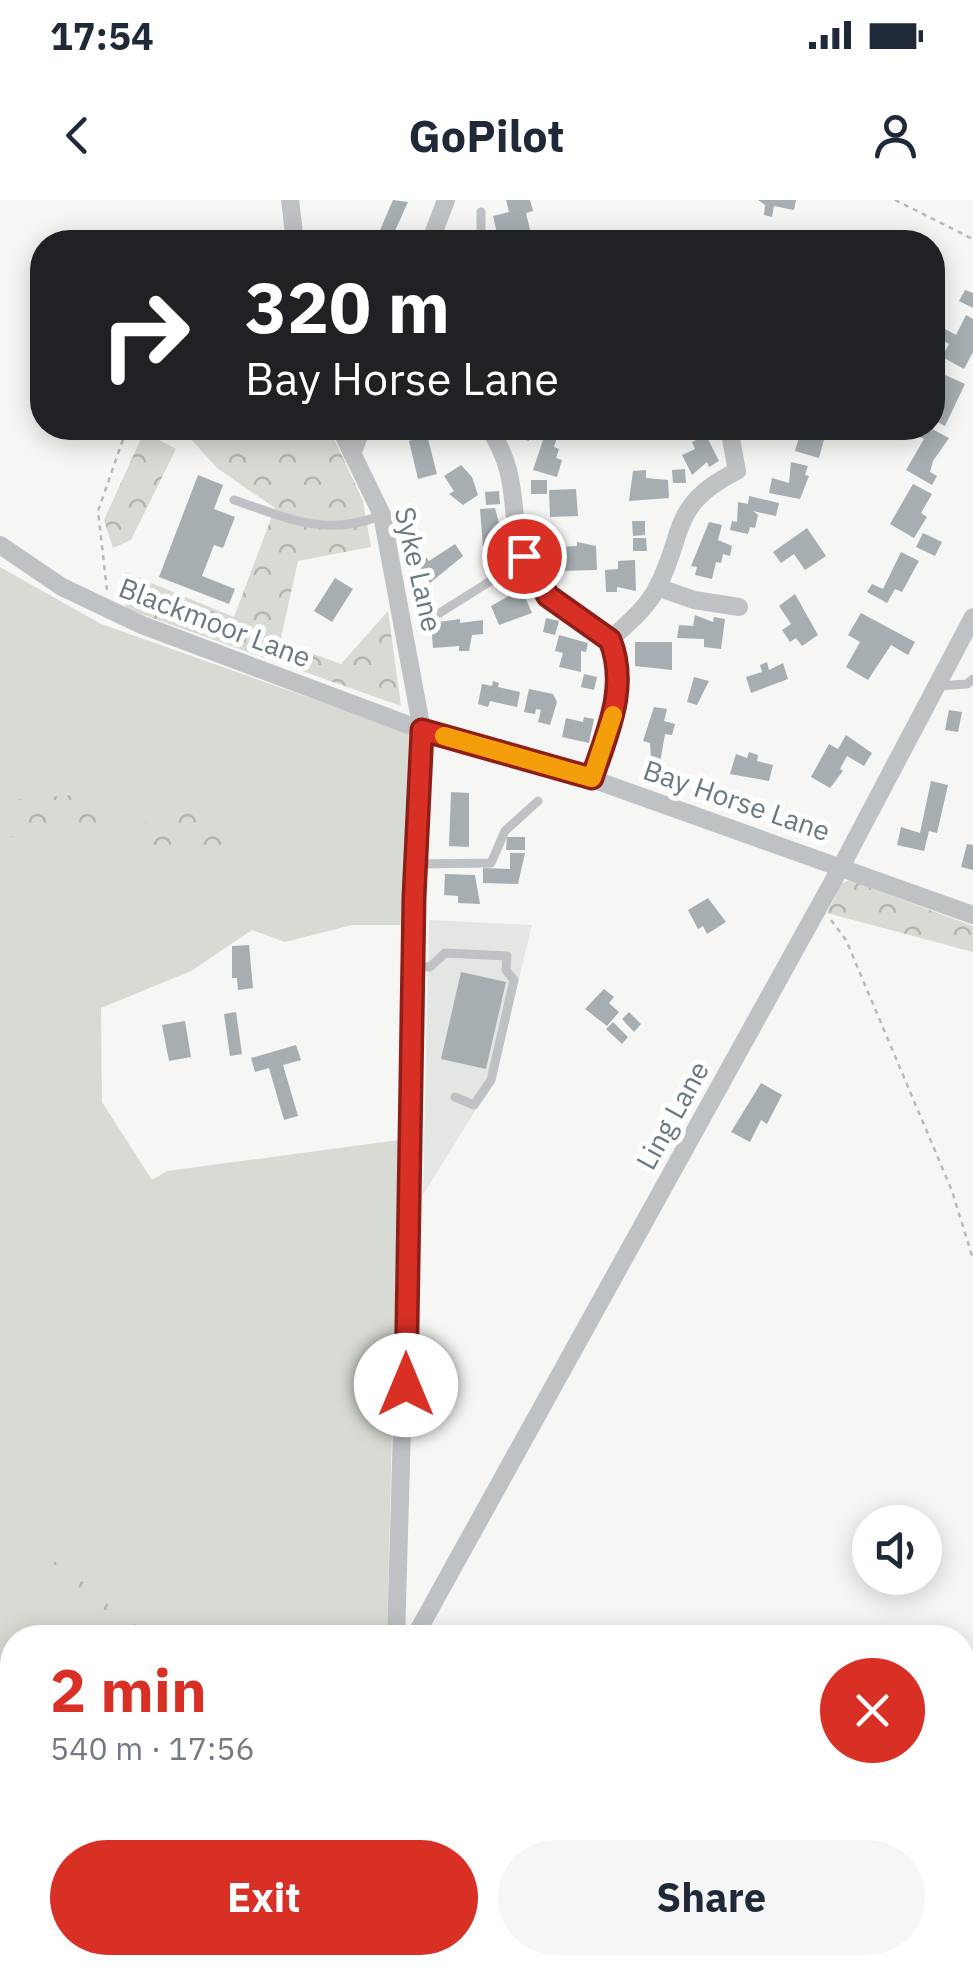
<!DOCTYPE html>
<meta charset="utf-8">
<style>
:root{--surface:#fff;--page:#f6f6f7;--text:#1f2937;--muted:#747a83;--accent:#d93025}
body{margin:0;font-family:"IBM Plex Sans",sans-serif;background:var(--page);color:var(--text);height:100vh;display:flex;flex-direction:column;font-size:38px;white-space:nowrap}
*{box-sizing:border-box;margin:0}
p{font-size:32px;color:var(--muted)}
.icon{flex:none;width:55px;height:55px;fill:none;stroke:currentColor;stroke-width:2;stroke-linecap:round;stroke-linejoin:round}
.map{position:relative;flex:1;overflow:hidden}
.details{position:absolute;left:0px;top:1425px;width:975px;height:350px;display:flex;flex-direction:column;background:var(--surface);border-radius:40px 40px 0 0;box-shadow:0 5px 25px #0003}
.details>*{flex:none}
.top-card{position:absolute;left:30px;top:30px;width:915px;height:210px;border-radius:40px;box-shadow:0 5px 25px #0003;background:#202124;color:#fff;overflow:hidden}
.tools{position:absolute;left:852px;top:1305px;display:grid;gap:20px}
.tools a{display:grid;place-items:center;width:90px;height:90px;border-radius:50%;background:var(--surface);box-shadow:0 5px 25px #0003;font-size:50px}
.pin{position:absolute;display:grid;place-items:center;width:85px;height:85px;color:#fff;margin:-42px;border:5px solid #fff;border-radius:50%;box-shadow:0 2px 10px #0007}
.me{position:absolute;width:110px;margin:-55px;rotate:0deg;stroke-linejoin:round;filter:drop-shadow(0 0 8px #0008)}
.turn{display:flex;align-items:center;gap:35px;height:210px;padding:0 50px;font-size:45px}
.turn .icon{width:130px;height:130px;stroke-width:2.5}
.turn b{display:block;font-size:70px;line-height:85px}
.round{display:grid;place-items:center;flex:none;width:105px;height:105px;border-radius:52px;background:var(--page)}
.summary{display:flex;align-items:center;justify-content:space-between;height:170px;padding:0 50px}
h1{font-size:60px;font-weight:800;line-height:75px;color:var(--accent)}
.primary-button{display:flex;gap:20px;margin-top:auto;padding:20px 50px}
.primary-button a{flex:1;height:115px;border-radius:60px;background:var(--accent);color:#fff;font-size:40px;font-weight:800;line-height:115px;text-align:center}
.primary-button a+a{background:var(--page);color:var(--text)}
.status{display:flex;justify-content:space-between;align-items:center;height:70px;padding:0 50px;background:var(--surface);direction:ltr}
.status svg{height:28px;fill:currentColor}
header{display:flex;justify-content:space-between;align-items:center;height:130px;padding:0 50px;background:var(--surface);font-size:45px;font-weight:800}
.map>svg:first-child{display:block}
.built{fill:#e4e6e4}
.industrial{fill:url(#industrial-grid)}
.grass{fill:#d7dbd3}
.forest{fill:url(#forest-crowns)}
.building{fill:#a6aeb2}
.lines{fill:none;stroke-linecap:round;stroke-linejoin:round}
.path{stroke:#b8bbbd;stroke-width:2.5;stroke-dasharray:5 5;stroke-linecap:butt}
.service{stroke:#bec2c5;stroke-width:9}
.minor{stroke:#bec2c5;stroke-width:18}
.route-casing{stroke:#8d1f18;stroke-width:25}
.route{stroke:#d93025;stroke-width:18}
.slow{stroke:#f59e0b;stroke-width:18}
.labels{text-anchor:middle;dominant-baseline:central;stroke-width:10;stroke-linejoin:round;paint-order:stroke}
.street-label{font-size:28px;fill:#687982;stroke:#fff}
</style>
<div class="status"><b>17:54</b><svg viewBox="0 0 49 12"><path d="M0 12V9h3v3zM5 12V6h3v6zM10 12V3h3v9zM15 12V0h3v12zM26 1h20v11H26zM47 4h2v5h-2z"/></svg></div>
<header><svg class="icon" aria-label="back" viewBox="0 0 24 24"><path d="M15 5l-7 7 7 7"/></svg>GoPilot<svg class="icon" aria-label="person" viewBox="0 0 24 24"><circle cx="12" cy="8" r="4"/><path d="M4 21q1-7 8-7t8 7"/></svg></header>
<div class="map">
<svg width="973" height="1775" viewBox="0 0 973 1775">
<defs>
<pattern id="industrial-grid" width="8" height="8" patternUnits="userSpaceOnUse" patternTransform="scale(2.5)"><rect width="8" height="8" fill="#e4e6e4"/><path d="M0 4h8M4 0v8" fill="none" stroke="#bdbfbe"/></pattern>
<pattern id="forest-crowns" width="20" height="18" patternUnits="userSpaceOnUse" patternTransform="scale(2.5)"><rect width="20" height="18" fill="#d7dbd3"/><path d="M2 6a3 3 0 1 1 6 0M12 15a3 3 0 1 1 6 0" fill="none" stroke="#b2b6b1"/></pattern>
</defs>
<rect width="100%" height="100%" fill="#f6f6f4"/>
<path class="built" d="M429,720L532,725L494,880L423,995Z"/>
<path class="industrial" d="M973,1554V1775L963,1759L962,1560Z"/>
<path class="grass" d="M0,367L101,424L409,533L401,725H352L285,742L252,730L191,771L101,808L102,902L152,980L167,971L399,940L387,1437L12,1438V1754L0,1759Z
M973,1479V1554L963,1560V1482Z"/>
<path class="forest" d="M181,228H329L363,301L371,347L298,361L280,442L341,464L388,411L401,506L127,409L121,397L125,372L234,417L275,308L217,268Z
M144,232L176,249L131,340L113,348L104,320Z
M85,594L126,617L117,633L85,630L56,637H0V601Z
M175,609L197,614L226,630L227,644C196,655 165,656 139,636L146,621Z
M849,680L973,726V752L827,713L841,684Z
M26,1344L73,1373L114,1410L155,1437H124L74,1395L16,1357Z"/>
<path class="building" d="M393,0L408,2L390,42L377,37Z
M506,0H530L533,11L526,13L531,34L499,42L493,16L509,12Z
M758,0H796L794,10L774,6L772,17L764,15L765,5Z
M965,90L973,93V108L959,101Z
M966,115L973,119V152L964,169L942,157L949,144L940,139L945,129L956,135Z
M932,169L965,184L945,226L932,219L941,193L933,189Z
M517,228H533L529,241L514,236Z
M795,228L826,232L819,258L795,251L800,234L794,233Z
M915,228H930L949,238L933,261L930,272L937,276L932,285L906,270L924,239L912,232Z
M545,234L557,237L554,247L559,249L556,258L562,260L557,277L533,270Z
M427,235L437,274L418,279L409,241Z
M706,235L719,261L709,267L707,262L692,275L682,255L695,249L692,242Z
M791,262L808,266L805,275L809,276L800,299L769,293L772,278L789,283Z
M461,265L472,277L478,295L463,305L449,294L454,291L444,276Z
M685,269L686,283H673L672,270Z
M646,270V278L668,280L669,298L629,301L633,271Z
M198,275L223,285L214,309L235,317L223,348L214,345L202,376L235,389L229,404L159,377Z
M531,280H547V294H531Z
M913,284L932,294L921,313L927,317L914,338L890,324Z
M576,289L578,316L550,317L549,290Z
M499,291L500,304L486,305L485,292Z
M749,296L779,303L776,316L753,311L758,315L755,328L750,327L748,334L730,330L732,321L737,322L738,302L748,304Z
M495,308L505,346L483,348L480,309Z
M632,321H645V335L633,336Z
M709,322L722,325L718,340L732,346L730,356L723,354L721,363L716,362L712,379L695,375L697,367L691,366Z
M807,328L826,356L805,370L794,354L781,363L773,352Z
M923,333L942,342L935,356L916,347Z
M633,338H646L647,351H633Z
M577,342L596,346L597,370L559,371V361L545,362L544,348L577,346Z
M455,344L463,356L430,383L417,362L426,357L429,361Z
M901,352L919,361L902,392L895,389L887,403L867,392L872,384L883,389Z
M635,360L636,391L617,387V392H606L605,370L618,369V361Z
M335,378L353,389L332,422L314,411Z
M516,392H523L532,413L499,425L491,406Z
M795,394L818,435L802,446L796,438L790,442L782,430L791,424L779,406Z
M861,413L915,442L908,455L891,445L868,480L846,467L860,442L848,435Z
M695,415L713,422L714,417L725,419L721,449L704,447V439L677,438L679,425L693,426Z
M546,418L559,421L555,435L543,432Z
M460,419V423L483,420V434L472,435L469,451H459V446L433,448L431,423Z
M559,435L588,443L586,452L581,451V472L559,467L563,453L555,451Z
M635,442H672V470L635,466Z
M767,462L769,470L783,463L788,479L751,493L746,477L762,472L760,465Z
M584,474L597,477L594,490L581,487Z
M694,477L709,481L697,505L687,502Z
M493,481L499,483L498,487L520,492L517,507L490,501L488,507L478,504L482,484L492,486Z
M529,489L553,494L557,502L550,525L538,522L541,510L536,509L535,514L524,512Z
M654,507L667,509L664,521L675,524L672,535L665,534L660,563L651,561L650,543L643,541Z
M949,510L962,512L958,532L945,530Z
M584,517L594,519L589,543L562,537L566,518L583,522Z
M846,535L872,553L864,566L847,556L840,569L843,571L830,588L811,577L829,544L838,549Z
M749,552L758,555L757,561L773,565L769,581L730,574L736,554L747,558Z
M931,581L948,585L937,633L929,631L924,651L897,645L901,627L920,633Z
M451,592L469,593V647L449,646Z
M507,637H525V650H506Z
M967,644L973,645V670L961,667Z
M510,653H525L518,684L483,683V668L510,669Z
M445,674L475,675L480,704L458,703V696L444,695Z
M708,698L726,722L707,734L703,726L698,729L688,710Z
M249,745L253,788L238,790L237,778H232V746Z
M461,772L506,782L486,869L441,859Z
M604,789L614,797L609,803L619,812L607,826L585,809Z
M236,812L242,854L230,856L224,814Z
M629,812L641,824L634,832L622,819Z
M185,821L191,857L169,861L162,825Z
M613,822L628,837L622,844L606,829Z
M296,845L301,860L283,865L298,916L284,920L269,868L255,872L251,858Z
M761,883L782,895L767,924L761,920L750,942L731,932Z
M589,1427H605V1438H590Z
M962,1646L973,1662V1766L962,1749Z"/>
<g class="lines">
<path class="path" d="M895,0L973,39
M107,390L98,311L127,228
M831,720L846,740L952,991L973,1059"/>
<path class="service" d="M481,12V35L492,42
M234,300C288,318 326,338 382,315
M438,414L489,382L529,369
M938,486L967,484L973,479
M417,664L491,663L505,631L538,601
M415,766L430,767L445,753L507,756L506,770L514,780L491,880L474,905L455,897
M962,1603L973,1618"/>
<path class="minor" d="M290,0L295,42
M430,42L446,0
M340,228L382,315L422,530L396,1438
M489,228C523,281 506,310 525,360C537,389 557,404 583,419C644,456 610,525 592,579
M352,254L362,228
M0,345L62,387L142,425L422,530L592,579L973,715
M657,387L694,400L739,407
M610,440C627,424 646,409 657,388C686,332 669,305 737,271L729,228
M414,1438L842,665L973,417
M962,1469L973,1467
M8,1775L38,1762
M388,1775L390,1762"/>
</g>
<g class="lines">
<defs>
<path id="route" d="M406,1185L414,697L422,530L592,578C607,533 629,487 610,440L548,396L524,356"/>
</defs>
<use href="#route" class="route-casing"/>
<use href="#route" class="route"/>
<path class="slow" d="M444,536L592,578L613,515"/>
</g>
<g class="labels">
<g class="street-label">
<text transform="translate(419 369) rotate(77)">Syke Lane</text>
<text transform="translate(215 422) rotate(21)">Blackmoor Lane</text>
<text transform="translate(737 600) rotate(19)">Bay Horse Lane</text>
<text transform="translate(672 915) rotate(-61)">Ling Lane</text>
</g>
</g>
</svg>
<div class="tools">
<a><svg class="icon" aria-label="sound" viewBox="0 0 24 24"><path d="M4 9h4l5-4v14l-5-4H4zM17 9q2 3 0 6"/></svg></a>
</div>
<div class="pin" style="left:524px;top:356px;background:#d93025"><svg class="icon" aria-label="arrive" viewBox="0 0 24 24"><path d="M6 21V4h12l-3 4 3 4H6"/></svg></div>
<svg class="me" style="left:406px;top:1185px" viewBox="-20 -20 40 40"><circle r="19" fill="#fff"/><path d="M0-13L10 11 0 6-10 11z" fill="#d93025"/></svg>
<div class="top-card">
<div class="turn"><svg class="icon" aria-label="right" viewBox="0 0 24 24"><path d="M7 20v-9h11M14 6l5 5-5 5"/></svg><div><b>320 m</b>Bay Horse Lane</div></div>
</div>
<section class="details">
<div class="summary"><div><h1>2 min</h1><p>540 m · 17:56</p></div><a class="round" style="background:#d93025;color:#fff"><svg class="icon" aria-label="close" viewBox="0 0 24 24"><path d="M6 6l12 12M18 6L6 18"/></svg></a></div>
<div class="primary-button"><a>Exit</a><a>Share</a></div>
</section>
</div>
